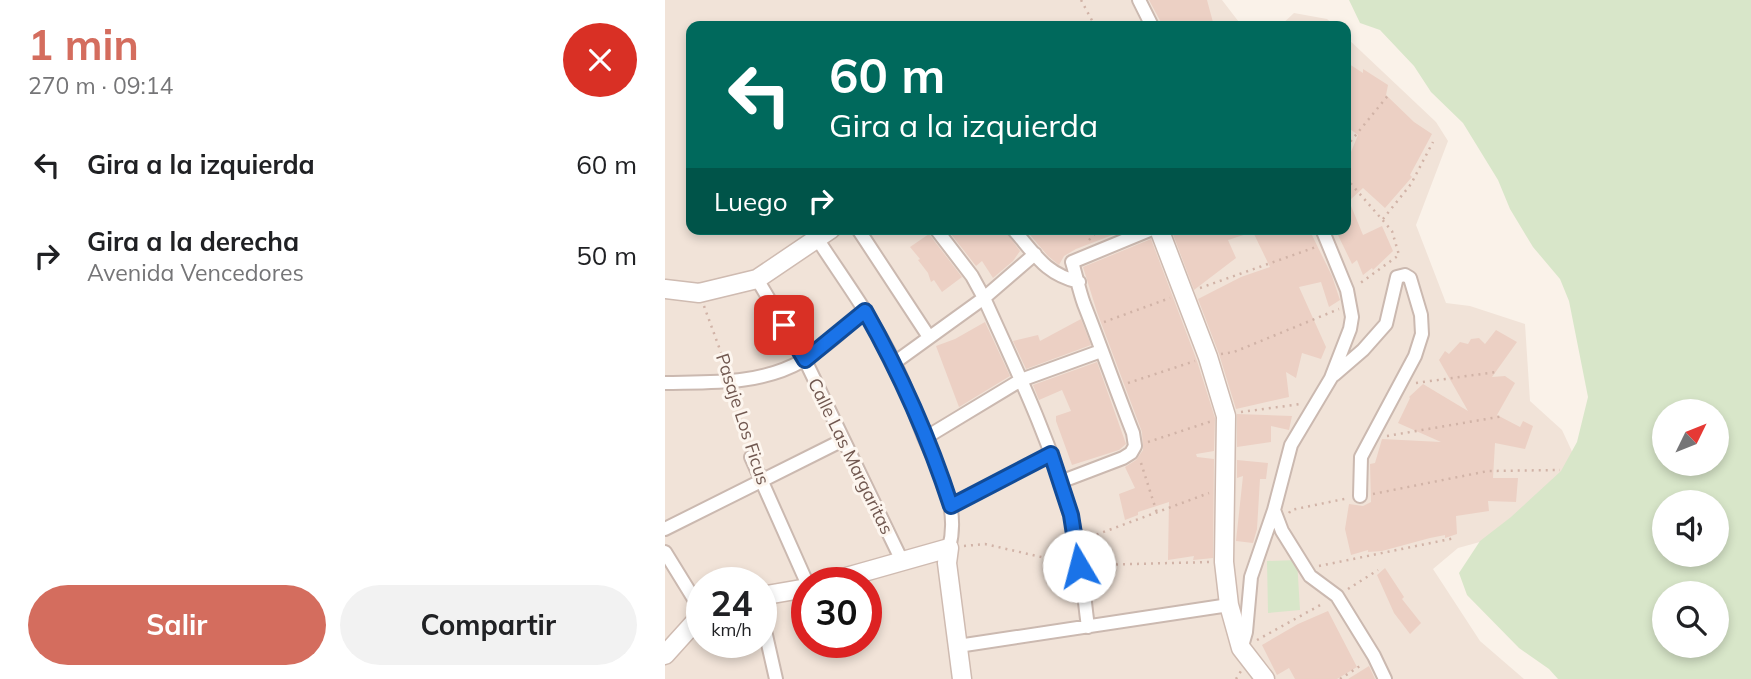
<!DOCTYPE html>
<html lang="es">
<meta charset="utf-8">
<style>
:root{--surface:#fff;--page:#f2f2f2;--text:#202124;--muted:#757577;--accent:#d46d5e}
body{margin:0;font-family:Mulish,sans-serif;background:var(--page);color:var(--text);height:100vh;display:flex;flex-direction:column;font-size:26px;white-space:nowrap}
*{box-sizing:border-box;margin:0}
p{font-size:23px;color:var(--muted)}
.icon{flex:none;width:38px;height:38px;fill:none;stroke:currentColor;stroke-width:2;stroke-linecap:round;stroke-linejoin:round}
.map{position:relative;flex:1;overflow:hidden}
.sheet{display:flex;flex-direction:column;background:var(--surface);width:665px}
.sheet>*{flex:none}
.top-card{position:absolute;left:21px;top:21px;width:665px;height:214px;border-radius:14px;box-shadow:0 4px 10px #0003;background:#00695c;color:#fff;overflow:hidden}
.needle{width:46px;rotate:47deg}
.fabs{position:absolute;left:987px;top:399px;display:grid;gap:14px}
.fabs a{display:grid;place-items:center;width:77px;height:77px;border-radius:50%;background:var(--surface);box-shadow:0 4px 10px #0003;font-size:35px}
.speed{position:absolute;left:21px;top:567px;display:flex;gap:14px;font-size:35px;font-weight:700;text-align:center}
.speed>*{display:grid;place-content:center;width:91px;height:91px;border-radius:50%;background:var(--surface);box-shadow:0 4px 10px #0003;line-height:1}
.speed small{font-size:18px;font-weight:400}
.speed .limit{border:10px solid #d22;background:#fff;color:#111}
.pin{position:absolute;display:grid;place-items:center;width:60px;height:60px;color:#fff;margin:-30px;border-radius:14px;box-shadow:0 4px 10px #0006}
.me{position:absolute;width:77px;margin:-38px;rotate:352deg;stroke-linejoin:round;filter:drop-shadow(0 0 5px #0008)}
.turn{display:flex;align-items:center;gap:24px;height:147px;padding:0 28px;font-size:32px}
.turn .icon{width:91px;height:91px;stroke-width:2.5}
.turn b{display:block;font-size:49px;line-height:60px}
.then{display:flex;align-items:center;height:66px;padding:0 28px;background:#0003;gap:14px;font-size:26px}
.round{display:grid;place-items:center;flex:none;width:74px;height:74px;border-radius:37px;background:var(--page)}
.overview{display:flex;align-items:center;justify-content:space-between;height:119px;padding:0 28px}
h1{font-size:42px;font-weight:700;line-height:52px;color:var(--accent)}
.cta{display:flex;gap:14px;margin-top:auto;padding:14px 28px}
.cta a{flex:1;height:80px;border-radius:42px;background:var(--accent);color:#fff;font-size:28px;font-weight:700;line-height:80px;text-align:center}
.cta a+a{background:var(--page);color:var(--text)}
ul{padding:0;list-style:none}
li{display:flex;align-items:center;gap:21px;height:91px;padding:0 28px}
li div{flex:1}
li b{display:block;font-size:26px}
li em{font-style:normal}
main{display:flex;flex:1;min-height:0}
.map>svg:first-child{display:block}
.residential{fill:#f1e3d8;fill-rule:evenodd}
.green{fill:#d8e6c9;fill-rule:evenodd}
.building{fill:#ecd0c4}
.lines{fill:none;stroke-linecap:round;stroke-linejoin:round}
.street-casing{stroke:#cbb9b0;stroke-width:16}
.secondary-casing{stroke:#cfbbb1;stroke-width:21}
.path{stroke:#d1b3a7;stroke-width:2.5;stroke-dasharray:2 5;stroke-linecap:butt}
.street{stroke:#fff;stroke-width:12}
.secondary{stroke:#fff;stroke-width:18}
.route-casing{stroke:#114b97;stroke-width:18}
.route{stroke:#1a73e8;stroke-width:12}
.labels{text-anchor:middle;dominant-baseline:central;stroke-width:6;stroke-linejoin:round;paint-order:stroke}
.street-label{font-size:18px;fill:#715850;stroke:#fdf6ef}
</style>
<main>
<section class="sheet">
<div class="overview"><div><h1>1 min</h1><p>270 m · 09:14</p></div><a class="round" style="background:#d93025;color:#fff"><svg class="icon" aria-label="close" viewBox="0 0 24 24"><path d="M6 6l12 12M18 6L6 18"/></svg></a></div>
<ul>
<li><svg class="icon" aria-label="left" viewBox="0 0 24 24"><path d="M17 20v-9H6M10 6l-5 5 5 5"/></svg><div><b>Gira a la izquierda</b></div><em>60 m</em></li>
<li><svg class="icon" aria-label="right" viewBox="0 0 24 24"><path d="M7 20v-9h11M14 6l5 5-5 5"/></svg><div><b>Gira a la derecha</b><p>Avenida Vencedores</p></div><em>50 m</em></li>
</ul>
<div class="cta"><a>Salir</a><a>Compartir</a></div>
</section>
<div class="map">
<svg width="1086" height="679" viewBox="0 0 1086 679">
<rect width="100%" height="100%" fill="#faf2e9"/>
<path class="residential" d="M0,0H557L577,26H26V229H681V37L771,122L783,141L751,225L781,303L805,306L860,324L865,401L897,430L917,473L876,525L793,548L768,569L815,641L859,679H0ZM37,583H96V642H37ZM142,583H201V642H142Z
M629,13L662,19L670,26H615Z"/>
<path class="green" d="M684,0H1086V679H893L884,669L854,648L802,595L794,573L815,541L846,517L896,471L912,442L923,397L904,301L895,279L868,247L845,209L833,180L798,123L766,92L749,66L715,30L695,23ZM999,411H1052V464H999ZM999,502H1052V555H999ZM999,593H1052V646H999Z
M632,560L635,610L603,613L602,561Z"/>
<path class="building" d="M484,0H542L549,26H498Z
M681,62L698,73V69L723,85L721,95L749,122L767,134L745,175L747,177L720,208L698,188L684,201L698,235L717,226L728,251L708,270L707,268L698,275L692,260L687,264L670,229H681V164L693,135L681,126Z
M282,229H339L355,251L348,261L328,278L317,261L311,266Z
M360,229H463L411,249L399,256L394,265L383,256Z
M506,229H644L667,276L675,300L664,307L656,282L634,287L661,347L656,359L637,353L631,378L621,372L624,397L571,409L554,354L533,299L576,277L605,267L588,232L563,240L571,258L529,290Z
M264,234L297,277L277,292L269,280L266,282L263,273L253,260L255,259L245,247Z
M486,239L532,361L550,418L549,451L531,454L532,457L549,459L548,558L528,560L529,556L503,560L504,502L473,512V515L460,520L454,494L470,488L460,467L471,460L478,450L477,432L432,312L418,267Z
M416,319L426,345L361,369L348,341L373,335L375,341Z
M320,322L345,376L294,407L271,346L290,339Z
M831,330L852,342L827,377L840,376L850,383L832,415L855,427L858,421L868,426L860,449L830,443L828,478H853L851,502L823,501L824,511L791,516L792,534L780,538V535L765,538L717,551L703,552V550L686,555L680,529L684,504L698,506L706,502L705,464L710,463L717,439L776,442L733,423L745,398L744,397L758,384L803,411L774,360L780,351L784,354L795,342L803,344L806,339L814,338L820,344Z
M432,362L461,444L454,450L407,465L391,421V416L406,411L397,390L374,400L368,385Z
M572,414L627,416L624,430L606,426V442L572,447Z
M572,460L603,463L601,479H595L592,529L588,543L571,541L578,476L572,478Z
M720,568L739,597L737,599L756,623L745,634L729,613L712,575Z
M663,611L692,667L672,679H630L624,668L612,675L597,645L633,624Z
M704,666L710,679H683Z"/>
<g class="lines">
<defs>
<path id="street" d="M474,0L487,26
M193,229L264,337
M271,229L307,276L319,298C351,369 386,441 406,516C416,552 418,590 423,627
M348,229C370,254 380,274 414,282
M153,240C179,280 208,319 229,362C241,386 249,412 259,437C275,473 295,508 284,548
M92,279L140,360L237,561
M229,363L319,298L370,254
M669,375L698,350L721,324L732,277L740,275L745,278L756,315L757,334L750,356L696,457L695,496
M0,383C46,382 95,385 137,361C160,348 180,328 200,311
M260,438L356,380L436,351
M86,457L142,583
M395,482L458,458L466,453L470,446L468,433C451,390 436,347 419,304C414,290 411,275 407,262L487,229
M286,506L386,454
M609,510L617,531L645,576L672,596L709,656L720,679
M0,529L178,440
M0,552L37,612
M96,613L111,679
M293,646L564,605
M577,646L581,632L586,577L609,510L626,445L666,378L685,329L687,317L682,290L657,229"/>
<path id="secondary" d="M494,229L543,357L561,416L559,562L564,605L576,648L600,679
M0,289L34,293L92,279L166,229
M160,583L284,548L282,563L297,679
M96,596L142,588
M0,655L37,614"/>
</defs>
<use href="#street" class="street-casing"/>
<use href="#secondary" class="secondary-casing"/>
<path class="path" d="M416,0L430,26
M681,147L725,93
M681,178L727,231L734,255L694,284
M718,219L746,184L768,142
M424,240L434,229
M535,288L651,247
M39,306L62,369
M439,322L505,298
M556,354L569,352L674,309
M463,383L530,361
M751,383L831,372
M69,392L83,447
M576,412L636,404
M722,436L839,416
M483,442L547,421
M476,463L492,513
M708,494L823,471L895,470
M624,513L626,510L684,498
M425,537L544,493
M299,546L320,544L402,563
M430,565L545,562
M654,566L790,538
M683,589L713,570
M592,640L659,603
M571,679L576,671
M675,679L698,664"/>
<use href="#street" class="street"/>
<use href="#secondary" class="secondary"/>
</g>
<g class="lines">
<defs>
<path id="route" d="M119,325L140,360L200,311C235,373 264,438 286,506L386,454L406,515L414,566"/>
</defs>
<use href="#route" class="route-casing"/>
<use href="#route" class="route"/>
</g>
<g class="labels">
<g class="street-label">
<text transform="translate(78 419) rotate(72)">Pasaje Los Ficus</text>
<text transform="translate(186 456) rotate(64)">Calle Las Margaritas</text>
</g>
</g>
</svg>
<div class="fabs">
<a><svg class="needle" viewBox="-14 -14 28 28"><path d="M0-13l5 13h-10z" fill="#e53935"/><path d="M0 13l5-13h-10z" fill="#757577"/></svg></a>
<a><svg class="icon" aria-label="sound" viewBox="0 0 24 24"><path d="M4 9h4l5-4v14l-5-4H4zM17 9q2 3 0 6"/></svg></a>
<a><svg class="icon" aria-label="search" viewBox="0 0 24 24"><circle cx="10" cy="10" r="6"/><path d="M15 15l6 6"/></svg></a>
</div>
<div class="speed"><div>24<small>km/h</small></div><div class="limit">30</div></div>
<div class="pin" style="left:119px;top:325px;background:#d93025"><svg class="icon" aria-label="arrive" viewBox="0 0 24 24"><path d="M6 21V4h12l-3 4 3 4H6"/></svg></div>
<svg class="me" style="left:414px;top:566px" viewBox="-20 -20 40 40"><circle r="19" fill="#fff"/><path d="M0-13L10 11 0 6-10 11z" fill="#1a73e8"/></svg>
<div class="top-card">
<div class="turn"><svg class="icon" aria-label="left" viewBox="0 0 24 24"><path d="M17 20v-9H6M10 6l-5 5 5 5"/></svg><div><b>60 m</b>Gira a la izquierda</div></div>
<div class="then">Luego<svg class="icon" aria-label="right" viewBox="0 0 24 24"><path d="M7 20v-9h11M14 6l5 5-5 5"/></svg></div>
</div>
</div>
</main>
